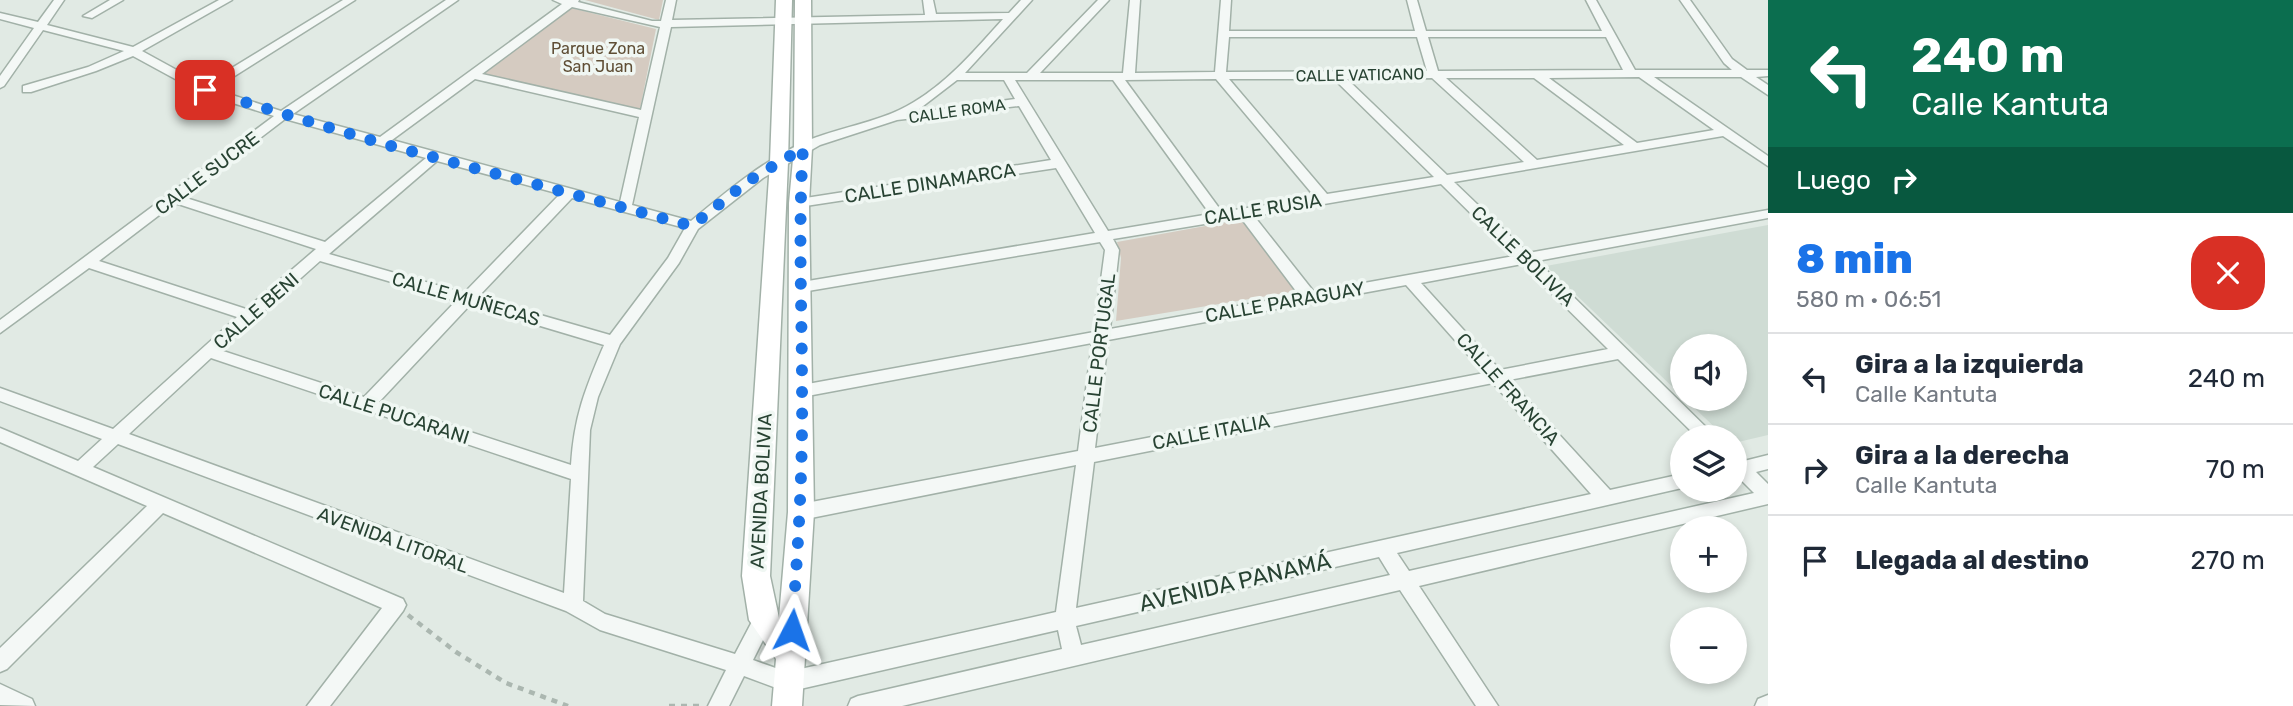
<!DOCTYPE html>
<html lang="es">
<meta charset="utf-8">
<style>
:root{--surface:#fff;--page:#f2f2f3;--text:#1f2937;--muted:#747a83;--line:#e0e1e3;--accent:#1a73e8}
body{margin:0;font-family:Rubik,sans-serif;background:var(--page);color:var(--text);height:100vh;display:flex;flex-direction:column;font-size:26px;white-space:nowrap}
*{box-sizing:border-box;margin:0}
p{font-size:23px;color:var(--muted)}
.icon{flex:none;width:38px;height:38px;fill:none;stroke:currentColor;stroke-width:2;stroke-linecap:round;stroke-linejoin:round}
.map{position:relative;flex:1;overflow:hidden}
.drawer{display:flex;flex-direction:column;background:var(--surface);width:525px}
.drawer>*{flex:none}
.guide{background:#0b6e4f;color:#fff;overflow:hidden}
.tools{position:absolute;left:1670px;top:334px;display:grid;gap:14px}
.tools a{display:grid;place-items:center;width:77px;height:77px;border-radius:50%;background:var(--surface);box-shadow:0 4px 10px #0003;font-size:35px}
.pin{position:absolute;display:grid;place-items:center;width:60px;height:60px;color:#fff;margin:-30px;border-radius:14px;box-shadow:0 4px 10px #0006}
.me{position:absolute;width:77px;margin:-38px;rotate:4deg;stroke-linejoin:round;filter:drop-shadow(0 0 5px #0008)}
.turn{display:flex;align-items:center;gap:24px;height:147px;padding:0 28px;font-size:32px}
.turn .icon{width:91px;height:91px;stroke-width:2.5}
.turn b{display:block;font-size:49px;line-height:60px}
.then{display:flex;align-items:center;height:66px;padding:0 28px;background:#0003;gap:14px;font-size:26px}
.round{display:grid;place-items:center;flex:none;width:74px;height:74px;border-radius:28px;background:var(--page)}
.summary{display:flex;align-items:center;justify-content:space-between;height:119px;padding:0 28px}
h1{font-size:42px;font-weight:800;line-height:52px;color:var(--accent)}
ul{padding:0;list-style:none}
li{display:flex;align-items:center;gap:21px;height:91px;padding:0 28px;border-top:2px solid var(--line)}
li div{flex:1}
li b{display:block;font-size:26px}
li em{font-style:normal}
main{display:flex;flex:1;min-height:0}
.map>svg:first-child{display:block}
.built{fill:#cfdcd4}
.green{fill:#d5cbc1}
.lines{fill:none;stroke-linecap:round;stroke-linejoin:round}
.street-casing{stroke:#a2b1a8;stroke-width:3}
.secondary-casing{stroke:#a2b1a8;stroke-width:3}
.path{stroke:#abb7b0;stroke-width:4.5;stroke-dasharray:6 6;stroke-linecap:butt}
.street{fill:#f4f8f6;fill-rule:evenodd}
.secondary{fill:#fff;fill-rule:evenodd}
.route{stroke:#1a73e8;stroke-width:12;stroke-dasharray:0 21.6}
.labels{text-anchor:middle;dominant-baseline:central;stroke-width:7;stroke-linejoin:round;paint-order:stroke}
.far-park-label{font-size:16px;fill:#5f4e35;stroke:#f0f7f3}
.far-street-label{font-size:16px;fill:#284333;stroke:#f0f7f3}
.street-label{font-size:19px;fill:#284333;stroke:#f0f7f3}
.near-street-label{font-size:23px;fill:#284333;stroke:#f0f7f3}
</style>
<main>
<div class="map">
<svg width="1768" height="706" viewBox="0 0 1768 706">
<rect width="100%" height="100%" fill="#e1eae4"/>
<path class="built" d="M1768,225V435L1734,443V438L1725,437L1685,399H1734V346H1682V396L1546,266Z"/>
<path class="green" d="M585,0H663L659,20Z
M571,8L656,29L640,109L484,74Z
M1244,219L1298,291L1116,321L1121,258L1117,242Z"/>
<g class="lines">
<defs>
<path id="street" d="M54,0H64L47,25L133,47L219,0H232L142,51L204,85L343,0H355L214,89L281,111L446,0H458L293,114L380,137L562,4L553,0H579L578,2L652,21H661L666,0H676L672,20L925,15L923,0H933L936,14L1009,13L1021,0H1032L965,73H1027L1098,0H1109L1040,73H1123L1130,0H1140L1135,73L1215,72L1221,0H1231L1229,31H1415L1407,0H1417L1426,31H1602L1586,0H1596L1635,70H1732L1724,63L1680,0H1690L1732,59L1747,70H1768V76L1756,77L1768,85V95L1741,77H1654L1768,156V166L1723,136L1454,182L1528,253L1768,210V218L1537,261L1717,438H1698L1618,359L1509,380L1610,490L1682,474V488L1397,553L1409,571L1754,493L1737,476L1734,477V455L1744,461L1768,455V469L1756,472L1768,484V504L1419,586L1498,706H1476L1400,590L902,706H848L851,699L858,696L1062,649L1058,630L787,692L744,676L729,706H708L726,670L600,630L566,611L118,444L93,467L403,599L406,605L403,611L330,706H307L382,608L163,513L7,669L0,672V648L147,506L0,442V428L78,461L102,439L0,401V388L113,429L237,317L89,268L0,333V320L274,116L201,93L133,56L96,71L31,92H23V86L88,67L124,51L43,30L4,86L0,88V76L34,28L0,19V13L38,22ZM572,7L660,27L641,110L482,74ZM1003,19C976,49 949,81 914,102C882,122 844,126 809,140C765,159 727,191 691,221L632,205L671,27ZM1229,37H1417L1427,71L1226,72ZM1428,37H1606L1623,70L1438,71ZM1639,77L1714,130L1637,143L1549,78ZM1432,78L1524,162L1447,175L1347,79ZM1446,78H1534L1624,145L1537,160ZM475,79L639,117L620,202L392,140ZM1216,79L1315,197L1222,212L1125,80ZM1229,79H1334L1434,177L1327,194ZM957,80H1004L1015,99L914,113ZM1015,80H1113L1210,214L1108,231ZM1019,106L1051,160L799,199L792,203L799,207L1056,168L1095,233L802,282L795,287L802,292L1100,242L1105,250L1094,332L802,385L796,387L794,391L796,395L802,397L1092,343L1078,451L801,504L795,507L792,512L795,517L801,520L1076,465L1056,612L787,672L753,660L773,620L770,614L763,611L756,614L735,654L605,614L583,601L590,430L598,397L620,344L679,263L698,229L763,178L820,145L897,120ZM285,119L426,158L325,242L183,197ZM437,161L560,194L464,293L329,254ZM1441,184L1514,256L1314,292L1254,216ZM572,198L685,228L668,258L610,335L478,297ZM175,203L316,249L246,309L99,261ZM1241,218L1299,295L1110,329L1119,250L1113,239ZM320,261L456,301L364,397L220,350ZM1522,264L1608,349L1500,370L1421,283ZM1406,285L1484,373L1095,448L1108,340ZM470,305L604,345C585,389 574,417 571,465L379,402ZM211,358L571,479L564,593L129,434ZM1493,383L1591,494L1076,608L1094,462ZM1379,557L1390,575L1081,645L1076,626Z
M110,0H123L92,18L83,16Z
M0,684L32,699L35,706L0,705Z
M1768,695V706H1755L1758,699Z"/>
<path id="secondary" d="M776,0H792L788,162L770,576L779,618L788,512L789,203L794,148L795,0H811L812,148L809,203L814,512L802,706H772L776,659L749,620L742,576L770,162Z"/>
</defs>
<use href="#street" class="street-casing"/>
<use href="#secondary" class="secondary-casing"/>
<path class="path" d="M408,615L456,652L506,683L568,706
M669,706H699"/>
<use href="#street" class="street"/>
<use href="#secondary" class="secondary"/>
</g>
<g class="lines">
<path class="route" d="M205,90L380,143L692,226L747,182L803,148C798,228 802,308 802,389C803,470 798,549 792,630"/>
</g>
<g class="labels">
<g class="far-park-label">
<text x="598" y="48">Parque Zona<tspan x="598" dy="18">San Juan</tspan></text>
</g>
<g class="far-street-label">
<text transform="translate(1360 75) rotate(-1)">CALLE VATICANO</text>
<text transform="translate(957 111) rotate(-8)">CALLE ROMA</text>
</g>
<g class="street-label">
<text transform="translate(207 173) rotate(-37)">CALLE SUCRE</text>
<text transform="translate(930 183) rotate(-9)">CALLE DINAMARCA</text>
<text transform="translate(1263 209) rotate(-9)">CALLE RUSIA</text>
<text transform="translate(1523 256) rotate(44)">CALLE BOLIVIA</text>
<text transform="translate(466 299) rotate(16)">CALLE MUÑECAS</text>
<text transform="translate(1285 302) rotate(-10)">CALLE PARAGUAY</text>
<text transform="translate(256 311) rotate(-41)">CALLE BENI</text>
<text transform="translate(1099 353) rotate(-83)">CALLE PORTUGAL</text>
<text transform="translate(1508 389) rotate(48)">CALLE FRANCIA</text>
<text transform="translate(394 414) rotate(18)">CALLE PUCARANI</text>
<text transform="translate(1211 432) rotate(-11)">CALLE ITALIA</text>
<text transform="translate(761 491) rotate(-87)">AVENIDA BOLIVIA</text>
<text transform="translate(393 540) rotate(20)">AVENIDA LITORAL</text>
</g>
<g class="near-street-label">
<text transform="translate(1235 582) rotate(-13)">AVENIDA PANAMÁ</text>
</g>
</g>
</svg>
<div class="tools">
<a><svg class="icon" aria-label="sound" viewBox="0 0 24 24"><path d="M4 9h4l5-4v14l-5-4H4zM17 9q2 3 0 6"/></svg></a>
<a><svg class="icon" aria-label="layers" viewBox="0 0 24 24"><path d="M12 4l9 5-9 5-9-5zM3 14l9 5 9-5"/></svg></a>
<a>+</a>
<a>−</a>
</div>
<div class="pin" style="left:205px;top:90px;background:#d93025"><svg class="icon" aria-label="arrive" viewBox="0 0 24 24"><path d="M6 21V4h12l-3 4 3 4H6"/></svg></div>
<svg class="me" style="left:792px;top:630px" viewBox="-20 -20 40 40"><path d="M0-17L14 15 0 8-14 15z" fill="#1a73e8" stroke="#fff" stroke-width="4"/></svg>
</div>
<section class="drawer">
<div class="guide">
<div class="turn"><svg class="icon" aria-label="left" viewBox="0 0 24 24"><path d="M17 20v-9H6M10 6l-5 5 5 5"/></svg><div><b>240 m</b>Calle Kantuta</div></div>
<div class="then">Luego<svg class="icon" aria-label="right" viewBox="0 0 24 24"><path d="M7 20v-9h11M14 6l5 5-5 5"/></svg></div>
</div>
<div class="summary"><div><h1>8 min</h1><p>580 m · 06:51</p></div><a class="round" style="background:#d93025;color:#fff"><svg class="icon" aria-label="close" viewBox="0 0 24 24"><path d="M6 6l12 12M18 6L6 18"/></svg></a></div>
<ul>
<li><svg class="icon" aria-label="left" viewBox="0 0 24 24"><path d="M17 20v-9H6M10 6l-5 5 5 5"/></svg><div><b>Gira a la izquierda</b><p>Calle Kantuta</p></div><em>240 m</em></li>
<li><svg class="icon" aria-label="right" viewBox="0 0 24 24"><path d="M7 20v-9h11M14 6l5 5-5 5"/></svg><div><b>Gira a la derecha</b><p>Calle Kantuta</p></div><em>70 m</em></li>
<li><svg class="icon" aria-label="arrive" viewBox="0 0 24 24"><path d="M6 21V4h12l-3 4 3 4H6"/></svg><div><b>Llegada al destino</b></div><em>270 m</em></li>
</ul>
</section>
</main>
